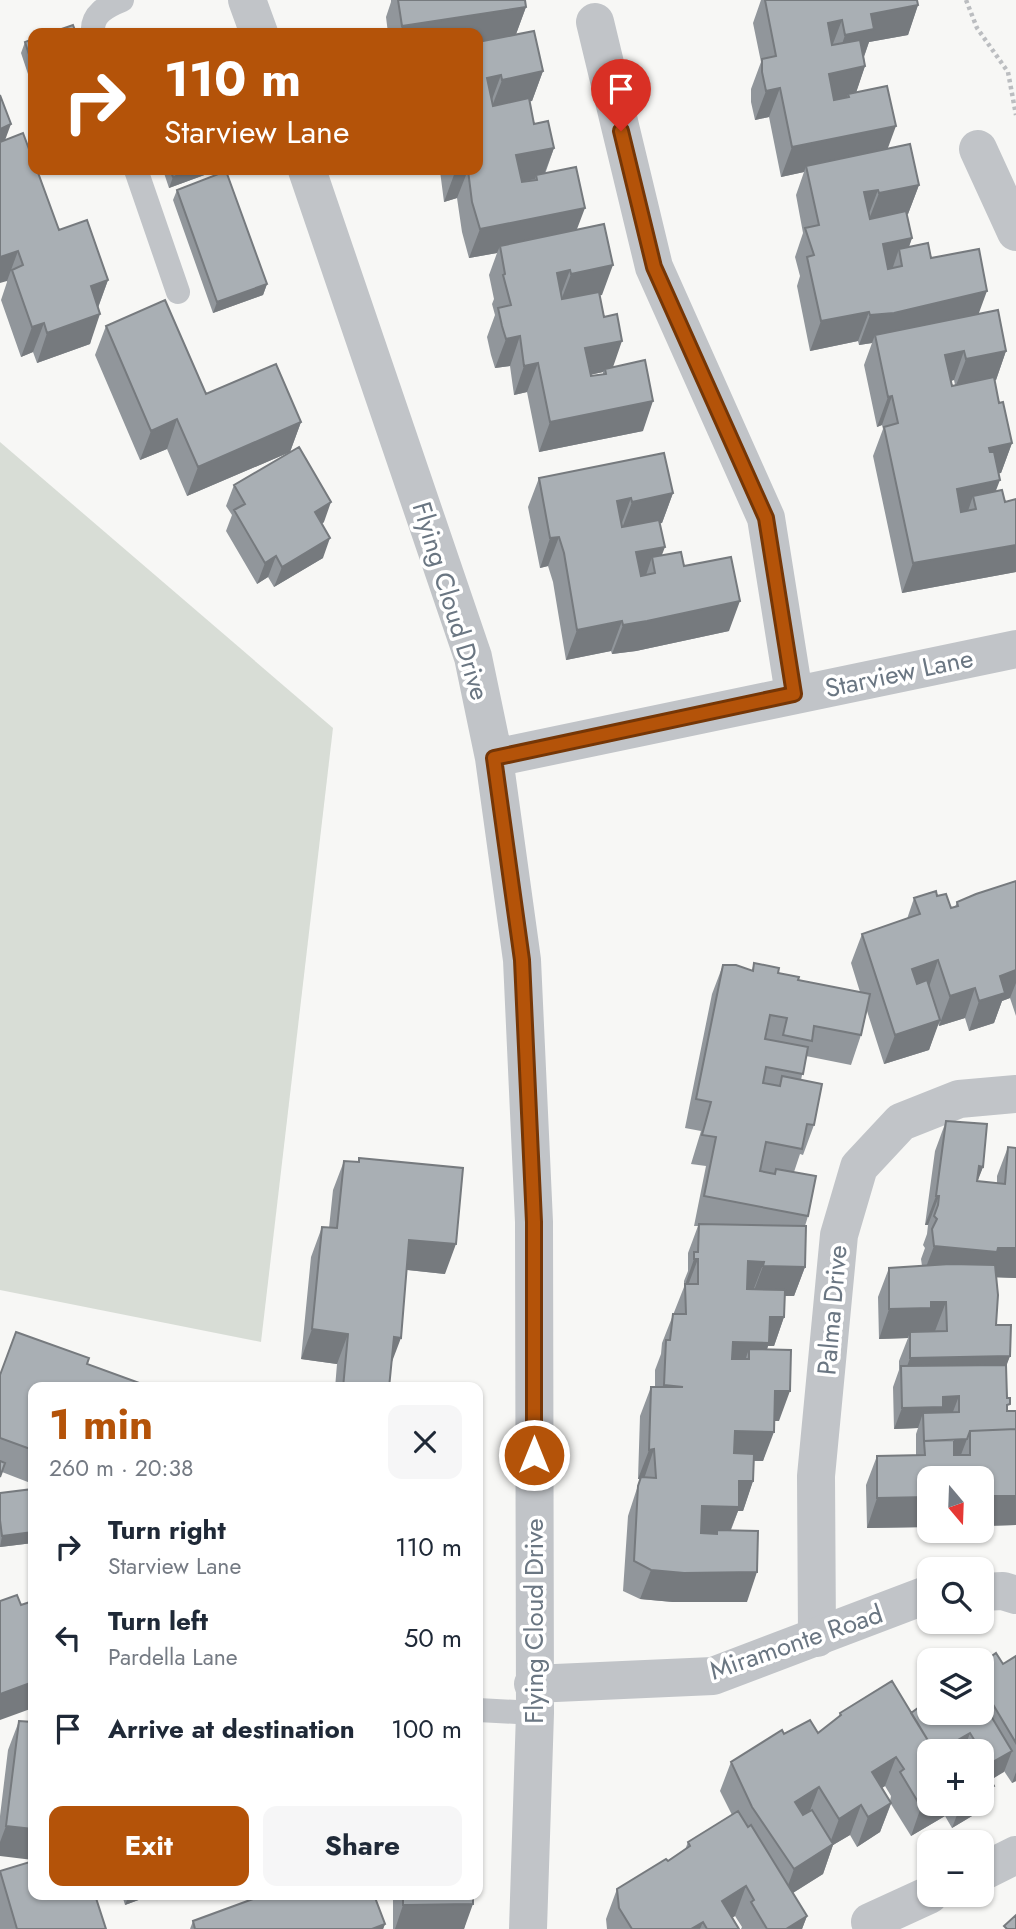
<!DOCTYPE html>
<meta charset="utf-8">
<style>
:root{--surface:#fff;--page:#f6f6f7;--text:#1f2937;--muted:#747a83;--accent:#b45309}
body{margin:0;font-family:Jost,sans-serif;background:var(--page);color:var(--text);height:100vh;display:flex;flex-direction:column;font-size:26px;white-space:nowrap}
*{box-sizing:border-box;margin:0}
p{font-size:23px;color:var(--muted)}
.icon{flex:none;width:38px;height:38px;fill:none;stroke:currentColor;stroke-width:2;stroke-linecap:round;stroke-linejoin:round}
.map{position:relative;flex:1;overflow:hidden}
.panel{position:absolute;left:28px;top:1382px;width:455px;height:518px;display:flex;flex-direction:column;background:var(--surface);border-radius:14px;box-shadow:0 2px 5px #0004}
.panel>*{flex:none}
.hud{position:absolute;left:28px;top:28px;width:455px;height:147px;border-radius:14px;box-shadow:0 2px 5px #0004;background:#b45309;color:#fff;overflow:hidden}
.needle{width:46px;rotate:161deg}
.controls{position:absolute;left:917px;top:1466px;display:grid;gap:14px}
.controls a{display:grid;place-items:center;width:77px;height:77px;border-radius:14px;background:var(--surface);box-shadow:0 2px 5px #0004;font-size:35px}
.pin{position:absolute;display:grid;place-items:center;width:60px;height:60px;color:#fff;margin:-72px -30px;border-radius:50% 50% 50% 0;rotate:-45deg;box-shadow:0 0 7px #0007}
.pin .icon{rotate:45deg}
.me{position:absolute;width:77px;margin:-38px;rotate:0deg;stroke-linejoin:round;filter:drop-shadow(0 0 5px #0008)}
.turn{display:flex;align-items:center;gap:24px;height:147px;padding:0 21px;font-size:32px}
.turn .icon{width:91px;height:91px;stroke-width:2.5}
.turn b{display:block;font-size:49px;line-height:60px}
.round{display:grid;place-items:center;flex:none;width:74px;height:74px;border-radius:14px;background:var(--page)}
.summary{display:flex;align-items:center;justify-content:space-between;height:119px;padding:0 21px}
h1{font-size:42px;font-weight:700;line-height:52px;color:var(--accent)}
.primary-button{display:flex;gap:14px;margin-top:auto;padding:14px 21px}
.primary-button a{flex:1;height:80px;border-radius:14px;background:var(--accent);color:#fff;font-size:28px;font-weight:700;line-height:80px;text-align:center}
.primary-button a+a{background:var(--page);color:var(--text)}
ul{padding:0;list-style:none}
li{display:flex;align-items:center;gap:21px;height:91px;padding:0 21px}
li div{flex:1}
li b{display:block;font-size:26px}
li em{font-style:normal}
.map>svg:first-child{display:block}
.green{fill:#d8ddd6}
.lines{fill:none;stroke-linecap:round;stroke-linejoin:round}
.path{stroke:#bbbdc0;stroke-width:4.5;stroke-dasharray:3.5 3.5;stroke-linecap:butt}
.service{stroke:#c1c4c8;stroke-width:24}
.minor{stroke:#c1c4c8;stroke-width:38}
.tertiary{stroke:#c1c4c8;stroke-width:38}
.wall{fill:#91969b;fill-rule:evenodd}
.shaded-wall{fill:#767a7e}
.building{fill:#a9afb4;stroke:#767a7e;stroke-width:2}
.route-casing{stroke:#753606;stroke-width:18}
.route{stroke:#b45309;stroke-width:12}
.labels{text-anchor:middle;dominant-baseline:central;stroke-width:7;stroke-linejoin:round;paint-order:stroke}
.street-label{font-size:26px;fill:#6a7682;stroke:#fff}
</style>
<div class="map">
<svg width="1016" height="1929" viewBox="0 0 1016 1929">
<rect width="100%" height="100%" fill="#f7f7f5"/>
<path class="green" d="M0,442L333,728L261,1342L0,1290Z"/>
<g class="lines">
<path class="path" d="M966,0L977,28L1008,72L1016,115"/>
<path class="service" d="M93,33C91,14 107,6 122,0
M136,170L178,292
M478,1710L535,1713"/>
<path class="minor" d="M595,22L654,267L766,518L794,694
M978,149L1016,232
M817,1638L816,1476L839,1235L859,1167L901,1122L959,1099L1016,1094
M982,1872L1016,1855
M870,1922L929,1895"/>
<path class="tertiary" d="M247,0L259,33
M307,170L473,657L494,758L522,960L534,1222L535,1713L528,1929
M494,758L1016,649
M982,1592L1003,1591L1016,1595
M533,1684L713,1676L929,1594"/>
</g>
<path class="wall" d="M391,0H525L526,7L516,34L543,71L532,101H530L534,124L554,148L545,174L577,230L602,295H599L613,367L643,431L539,452L527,392L514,395L510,366L495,368L491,355L487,337L495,315L492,304L494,299L489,275L497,253L469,258L462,232L457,198L444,202L440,171L425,174L424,170H478V33H388L386,17L391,2ZM603,372V374L591,376L590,375Z
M761,0H917L918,5L908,35L869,42L864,57L865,66L856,92L887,149L919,185L908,214L907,215L912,238L909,247L931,258L979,314L1006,351L996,380L994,381L999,403L1012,443L1001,473H998L995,492L1005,502L1016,499V572L902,593L873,456L883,429L882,425L877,427L864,365L872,343L859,345L858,341L810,351L797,286L800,276L795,257L803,233L796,195L804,172L781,177L769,117L755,120L751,102V89L761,62L753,23ZM954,380L955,385L952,386L951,381Z
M33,39V89L21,53L25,42Z
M6,140L59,230L108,280L98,308L90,344L37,363L33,352L21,357L1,300L7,282Z
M163,170H218L169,188Z
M177,190L267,284L263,295L213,313L173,200Z
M106,326L206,394L301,422L290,452L324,522L322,524L323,558L274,587L268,577L257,584L226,531L232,515L226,506L234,485L290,452L187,496L167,449L140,460L95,355Z
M539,478L673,493L662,523H660L662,555L684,566L729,631L636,651L612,654L611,651L566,660L553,582L548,566L540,568L528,507Z
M1016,881V1016L1010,998L1002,1001L994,1023L969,1031L965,1018L939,1026L938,1023L929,1050L884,1064L867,1011L861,1035L851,1065L806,1056L801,1080L814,1125L803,1155L800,1154L794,1172L808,1216L805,1226V1267L794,1296H785L784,1317L774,1346H768L767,1350L779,1421H774L763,1461H754L753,1481L743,1511H738L731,1530L747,1602H673L640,1599L623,1591L628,1516L640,1479H638L640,1416L651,1387H655V1370L661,1354L662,1343L684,1287V1281L688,1271V1253L698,1226H694L706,1166L691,1164L701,1131L685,1128L712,994L723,965L752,970L754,963L778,973L798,980L860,992L851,963L862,934L907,919L914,898L937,896L951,908L955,907L957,902Z
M946,1121L983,1167L977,1181L997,1183V1176L1008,1147L1016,1278L996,1277V1325L1010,1356L1006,1365L1008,1411L1016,1525L982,1526V1479H929V1527L867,1528L866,1485L877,1456L916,1455V1434L918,1428L894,1429L893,1387L899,1370V1361L908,1338L879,1339L878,1297L889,1268L922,1266L921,1259L925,1248L923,1245L927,1234L928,1225H925L935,1151Z
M359,1158L445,1274L407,1270L391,1364L389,1388H335L337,1364L301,1359L311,1257L322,1227L329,1228L333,1190L344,1161L358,1162Z
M0,1375L33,1388V1484L2,1472L0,1477Z
M0,1493L33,1543L0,1547Z
M1016,1656V1781L1012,1783L1004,1771L991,1780L994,1786L987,1807L952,1828L945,1816L911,1836L891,1804L880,1832L857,1847L850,1835L833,1845L823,1874L793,1893L807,1916L802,1929H741L742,1927L735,1916L732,1918L739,1929H607L606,1919L617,1889L668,1861L685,1850L688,1842L732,1815L720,1791L731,1762L784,1734L818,1733L838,1718L840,1713H982V1663L1003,1664ZM929,1752H982V1804H929ZM885,1786L891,1796L890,1801L882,1788Z
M19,1721L33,1722L0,1856V1816L8,1750Z
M0,1871L106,1929H0Z
M122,1895H152L125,1905Z
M388,1895H473L464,1929H393V1897H388Z
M193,1921L385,1924L383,1929H190Z"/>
<path class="shaded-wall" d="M918,5L908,35L869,42L863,59L835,65L845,35L871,14Z
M526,7L515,37L478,43V33H400L402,26Z
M842,20L831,49L828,23Z
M865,66L855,96L848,94L847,97L818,103L829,74Z
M543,71L532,101L491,109L502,80Z
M501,75L490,105L487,78Z
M780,88L769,117L755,120L766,91Z
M11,124L0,154V129Z
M896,126L885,156L806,166L804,172L781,177L792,147Z
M554,148L543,177L536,175L535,179L506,185L516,155Z
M194,170H218L169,188L173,177Z
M427,170H440V171L425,174Z
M464,170H468L457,198L444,202L455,172Z
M919,185L908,214L868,222L879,193Z
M878,190L867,219L864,192Z
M585,208L574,237L500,246L497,253L469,258L480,229Z
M912,238L902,265L899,249L892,270L873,274L883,244Z
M18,251L7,281L0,283V257Z
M613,265L602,295L560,303L571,274Z
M570,270L559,300L557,273Z
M108,280L97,310L91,286Z
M267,284L263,295L213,313L217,302Z
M987,291L976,321L875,335L872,343L859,345L870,315Z
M869,312L858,341L810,351L821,321Z
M100,314L90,344L37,363L47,333Z
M44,323L33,352L21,357L32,327Z
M520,336L510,366L495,368L506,339Z
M622,341L612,370L605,369L603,372L575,378L585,348Z
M964,351L954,380L934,384L945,355Z
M1006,351L996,380L955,388L966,359Z
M538,363L527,392L514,395L524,366Z
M892,396L882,425L877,427L888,397Z
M653,401L643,431L539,452L550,422Z
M177,419L167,449L140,460L151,431Z
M301,422L290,452L187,496L198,467Z
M1012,443L1001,473L978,477L989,448Z
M1000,480L989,509H976L973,496L967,514L946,518L957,489Z
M673,493L662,523L621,531L632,502Z
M631,498L620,528L617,501Z
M331,502L324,522L307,532L315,512Z
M559,537L548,566L540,568L550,538Z
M330,538L323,558L274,587L282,567Z
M1016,545V572L902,593L913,563Z
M665,547L655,573L652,557L645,578L625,582L636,552Z
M276,556L268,577L257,584L265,563Z
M740,601L729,631L636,651L612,654L623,625Z
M622,621L611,651L566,660L577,630Z
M938,960L928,990L902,999L912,969Z
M1016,970V983L1010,998L1002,1001L994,1023L969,1031L979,1001L1000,976Z
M975,988L965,1018L939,1026L950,996Z
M940,1020L929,1050L884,1064L895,1035Z
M979,1166L983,1167L972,1196Z
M936,1196H939L928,1225H925Z
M409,1240L456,1244L445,1274L399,1269Z
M934,1246L1016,1248V1278L923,1275Z
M694,1259H698L687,1288L685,1285Z
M748,1261L764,1262L753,1291H737Z
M763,1266L805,1267L794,1296H752Z
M931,1302H946L935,1331L910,1332L908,1338L879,1339L889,1309Z
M770,1317H784L774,1346H768L758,1373L749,1359V1349L741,1372L722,1371L733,1342Z
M312,1329L348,1334L337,1364L301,1359Z
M394,1337L401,1338L390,1367Z
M1010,1356L999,1386L901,1383L910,1358Z
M775,1391H790L779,1421H765Z
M959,1396L951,1417L923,1413L918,1428L894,1429L902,1408L943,1397Z
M735,1431L774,1432L763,1461L724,1460Z
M967,1439L959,1460L925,1455L924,1441L916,1461L924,1441Z
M654,1449L644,1479H638L649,1450Z
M739,1481H753L743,1511H738L728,1536L717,1530L715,1536H692L702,1506Z
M982,1496H1016V1525L982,1526Z
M929,1497V1527L867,1528L877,1498Z
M33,1532V1543L0,1547L2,1536Z
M651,1570L757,1572L747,1602H673L640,1599Z
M33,1682V1708L0,1720V1694Z
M970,1733L963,1752L956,1741Z
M1012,1751L1004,1772L982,1785L989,1764Z
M896,1757L885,1786L861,1801L872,1772Z
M1016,1772V1781L1012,1783Z
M994,1786L987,1807L952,1828L960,1807L964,1804H982V1794Z
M819,1787L808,1816L784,1831L795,1802Z
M929,1802V1804H949L945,1816L911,1836L921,1807Z
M891,1803L880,1832L857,1847L868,1817Z
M861,1805L850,1835L833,1845L823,1874L783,1899L794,1869L828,1848L839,1819Z
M6,1826L33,1829V1860L0,1856V1842Z
M746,1886L735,1916L714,1929L722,1901Z
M129,1895H152L125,1905Z
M473,1904L464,1929H395L403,1905Z
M807,1916L802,1929H786Z
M703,1922L700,1929H691Z
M385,1924L383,1929H372Z"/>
<path class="building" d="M398,0H525L526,7L402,26Z
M765,0H917L918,5L871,14L874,29L845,35L842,20L828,23L832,45L860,40L865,66L829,74L834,100L849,97L848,94L887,86L896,126L792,147L780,88L766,91L762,72V59L776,56Z
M73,25L76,33H50Z
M534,31L543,71L502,80L501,75L487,78L493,106L529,98L534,124L548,121L554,148L516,155L522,182L537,180L536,175L576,167L585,208L480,229L472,202L468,170H478V42Z
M33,39V67L25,42Z
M0,95L11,124L0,129Z
M23,133L33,160V170H37L59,230L87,220L108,280L91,286L100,314L47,333L44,323L32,327L12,270L23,265L18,251L0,257V142Z
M910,144L919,185L879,193L878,190L864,192L870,219L906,211L912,238L883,244L888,269L902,266L899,249L928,243L931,258L979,249L987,291L894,313L870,315L869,312L821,321L807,257L814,255L805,228L819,225L806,166Z
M170,170H194L173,177Z
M226,171L267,284L217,302L177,190Z
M604,224L613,265L571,274L570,270L557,273L562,299L599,292L604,317L617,314L622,341L585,348L591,376L606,374L605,369L645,360L653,401L550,422L538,363L524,366L520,336L506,339L502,326L498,308L511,305L503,275L505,274L500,246Z
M165,300L206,394L276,364L301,422L198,467L177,419L151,431L106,326Z
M998,310L1006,351L966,359L964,351L945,355L952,386L994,377L999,403L1003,402L1012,443L989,448L990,452H994L1000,480L957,489L961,512L976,509L973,496L1002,490L1005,502L1016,499V545L913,563L884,427L898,423L892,396L888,397L875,335Z
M299,447L331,502L315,512L330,538L282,567L276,556L265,563L234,510L245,504L234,485Z
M664,453L673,493L632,502L631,498L617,501L622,527L659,520L665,547L636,552L641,576L655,573L652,557L681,552L684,566L731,557L740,601L647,621L623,625L622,621L577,630L564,553L559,537L550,538L539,478Z
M1016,881V970L1000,976L1005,993L979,1001L975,988L950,996L938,960L912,969L917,984L927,980L940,1020L895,1035L862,934L920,914L914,898L936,891L937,896L946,894L951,908L958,906L957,902L976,894Z
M754,963L779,968L778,973L799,977L798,980L870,994L861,1035L814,1026L812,1041L783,1035L787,1018L770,1015L765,1039L808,1047L803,1074L766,1067L763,1083L780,1086L782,1076L822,1084L814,1125L807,1124L802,1149L766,1142L760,1171L775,1174L776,1169L816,1176L808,1216L704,1196L716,1137L702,1135L711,1102L696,1099L723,965H736L753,971Z
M946,1121L987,1124L983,1167L979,1166L977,1181L1005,1184L1008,1147L1016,1148V1248H998L997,1252L934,1246L932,1229L937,1219L934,1216L938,1205L939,1196H936Z
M359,1158L463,1168L456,1244L409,1240L401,1338L394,1337L389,1388H343L348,1334L312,1329L322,1227L337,1228L344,1161L359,1162Z
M699,1224L806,1226L805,1267L763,1266L764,1262L748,1261L747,1289L785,1290L784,1317H770L769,1343L733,1342L732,1359H749V1349L791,1350L790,1391H775L774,1432L735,1431L734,1453L754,1454L753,1481H739V1507L702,1506L701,1533L717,1534V1530L758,1531L757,1572L684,1573L651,1570L634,1561L638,1486L641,1477L656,1478L654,1449L649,1450L651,1387H683L664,1385L666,1340H670L673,1314H686L685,1284H698V1259H694V1252H698Z
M950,1264L995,1265L998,1295L996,1325H1011L1010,1356L910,1358V1332L947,1331L946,1302H931V1308L889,1309V1268Z
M16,1332L89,1358L87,1364L153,1388H33V1450L0,1438V1375Z
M1006,1365L1007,1398H1010V1404L1007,1405V1411H1016V1429L970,1431L967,1439L924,1441L923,1413L959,1412V1396L943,1397V1407L902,1408L901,1366Z
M1016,1429V1496H982V1479H929V1497L877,1498V1456L925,1455L924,1441L954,1440V1455H970V1431Z
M0,1461L5,1463L0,1477Z
M33,1489V1532L2,1536L0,1520V1493Z
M17,1595L21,1605L33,1601V1682L0,1694V1601Z
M996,1653L1003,1664L1016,1656V1743L982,1686V1663Z
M892,1681L935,1752H929V1802L921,1807L900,1772L904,1769L896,1757L872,1772L891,1803L868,1817L861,1805L839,1819L819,1787L795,1802L803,1815L812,1810L833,1844L794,1869L752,1807L731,1762L782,1730L784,1734L810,1720L818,1733L841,1715L840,1713Z
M929,1700V1713H982V1701L1012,1751L989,1764L970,1733L956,1741L963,1752H935L911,1713Z
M19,1721L33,1722V1829L6,1826Z
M982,1766L994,1786L982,1794Z
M738,1811L748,1827L751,1825L807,1916L786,1929H767L751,1902L754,1900L746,1886L722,1901L739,1929H707L703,1922L691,1929H632L619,1908L617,1889L666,1859L668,1861L690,1846L688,1842Z
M33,1861V1895H95L106,1929H17L0,1871Z
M264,1895H374L385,1924L372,1929H195L193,1921Z
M403,1895H473V1904L403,1905Z
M1016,1915V1929H1007L1004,1926Z"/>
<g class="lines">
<defs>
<path id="route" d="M534,1455V1222L522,960L494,758L794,694L766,518L654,267L621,131"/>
</defs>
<use href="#route" class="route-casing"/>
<use href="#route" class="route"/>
</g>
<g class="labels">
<g class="street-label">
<text transform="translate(451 601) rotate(73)">Flying Cloud Drive</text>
<text transform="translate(899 673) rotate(-12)">Starview Lane</text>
<text transform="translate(832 1310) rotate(-85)">Palma Drive</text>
<text transform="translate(534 1621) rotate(-90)">Flying Cloud Drive</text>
<text transform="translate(796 1642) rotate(-19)">Miramonte Road</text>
</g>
</g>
</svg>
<div class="controls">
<a><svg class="needle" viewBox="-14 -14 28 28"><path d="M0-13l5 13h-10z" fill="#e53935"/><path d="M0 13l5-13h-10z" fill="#747a83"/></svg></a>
<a><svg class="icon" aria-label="search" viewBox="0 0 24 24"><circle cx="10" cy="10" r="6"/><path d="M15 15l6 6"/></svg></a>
<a><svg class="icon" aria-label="layers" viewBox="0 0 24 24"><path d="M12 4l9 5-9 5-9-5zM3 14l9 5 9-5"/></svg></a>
<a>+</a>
<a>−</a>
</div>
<div class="pin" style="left:621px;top:131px;background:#d93025"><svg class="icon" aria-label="arrive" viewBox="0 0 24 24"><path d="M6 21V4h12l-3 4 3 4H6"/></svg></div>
<svg class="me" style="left:534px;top:1455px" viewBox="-20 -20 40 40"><circle r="17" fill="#b45309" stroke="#fff" stroke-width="3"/><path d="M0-11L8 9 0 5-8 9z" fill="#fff"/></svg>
<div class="hud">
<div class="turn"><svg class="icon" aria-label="right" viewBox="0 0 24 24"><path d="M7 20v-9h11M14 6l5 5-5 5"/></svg><div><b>110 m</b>Starview Lane</div></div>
</div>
<section class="panel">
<div class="summary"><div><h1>1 min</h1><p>260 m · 20:38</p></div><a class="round"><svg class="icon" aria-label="close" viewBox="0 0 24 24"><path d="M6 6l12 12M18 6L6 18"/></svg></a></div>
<ul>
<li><svg class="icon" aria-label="right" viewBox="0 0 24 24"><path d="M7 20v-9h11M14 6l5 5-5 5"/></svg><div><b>Turn right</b><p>Starview Lane</p></div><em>110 m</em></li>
<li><svg class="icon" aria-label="left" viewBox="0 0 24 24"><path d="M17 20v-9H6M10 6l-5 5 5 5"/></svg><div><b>Turn left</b><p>Pardella Lane</p></div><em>50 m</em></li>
<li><svg class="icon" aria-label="arrive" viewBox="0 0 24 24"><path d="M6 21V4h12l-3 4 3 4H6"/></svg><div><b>Arrive at destination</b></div><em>100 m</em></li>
</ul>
<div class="primary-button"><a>Exit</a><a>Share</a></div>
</section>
</div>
